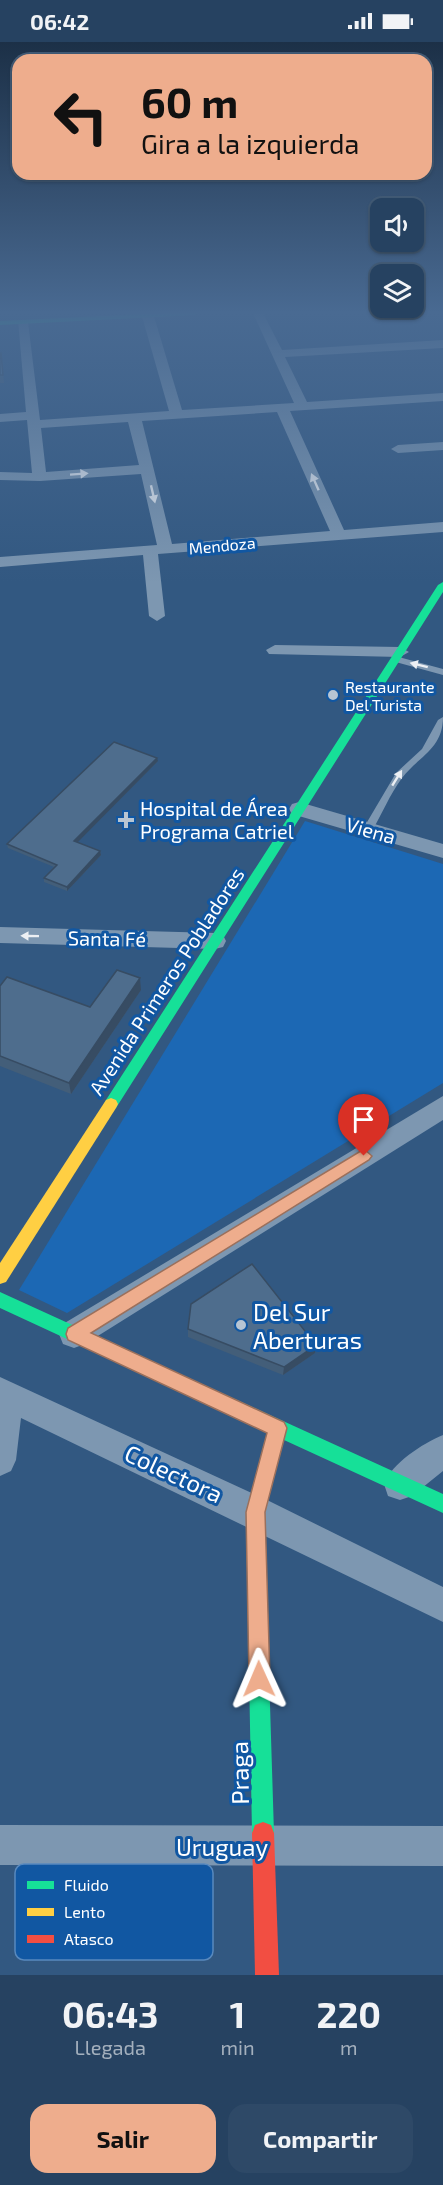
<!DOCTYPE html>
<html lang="es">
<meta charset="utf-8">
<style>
:root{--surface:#264261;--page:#2e4967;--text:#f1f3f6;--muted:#a4b0bd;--line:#425b76;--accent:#eead8d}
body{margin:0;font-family:"Exo 2",sans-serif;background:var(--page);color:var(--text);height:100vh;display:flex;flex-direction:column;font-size:22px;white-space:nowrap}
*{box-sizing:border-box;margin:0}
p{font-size:20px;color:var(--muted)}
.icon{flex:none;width:33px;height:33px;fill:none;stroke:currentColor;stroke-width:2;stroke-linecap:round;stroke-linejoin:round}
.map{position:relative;height:1933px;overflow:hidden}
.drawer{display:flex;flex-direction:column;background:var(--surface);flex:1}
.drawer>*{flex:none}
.guide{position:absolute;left:12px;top:12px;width:420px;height:126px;border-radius:18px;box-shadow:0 2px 4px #0004,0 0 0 2px var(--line);background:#eead8d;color:#111;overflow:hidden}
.controls{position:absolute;left:370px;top:156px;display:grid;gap:12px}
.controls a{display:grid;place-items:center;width:54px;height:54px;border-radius:12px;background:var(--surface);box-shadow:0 2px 4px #0004,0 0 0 2px var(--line);font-size:30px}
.pin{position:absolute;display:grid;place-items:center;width:51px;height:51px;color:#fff;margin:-62px -26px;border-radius:50% 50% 50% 0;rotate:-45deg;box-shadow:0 0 6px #0007}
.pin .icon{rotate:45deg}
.me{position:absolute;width:66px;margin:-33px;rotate:359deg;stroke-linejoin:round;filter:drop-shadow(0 0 4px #0008)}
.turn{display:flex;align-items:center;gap:21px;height:126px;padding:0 30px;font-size:27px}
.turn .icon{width:78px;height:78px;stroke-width:2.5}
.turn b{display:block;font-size:42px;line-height:51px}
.eta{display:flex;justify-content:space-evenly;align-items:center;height:102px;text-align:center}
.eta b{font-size:36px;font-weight:700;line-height:42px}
.button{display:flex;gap:12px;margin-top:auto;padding:12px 30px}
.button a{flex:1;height:69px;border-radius:18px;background:var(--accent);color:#111;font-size:24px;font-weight:700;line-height:69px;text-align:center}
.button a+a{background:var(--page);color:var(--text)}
.status{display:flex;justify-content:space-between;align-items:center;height:42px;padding:0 30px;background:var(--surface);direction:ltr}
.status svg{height:16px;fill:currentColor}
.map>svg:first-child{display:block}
.green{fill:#1c68b4}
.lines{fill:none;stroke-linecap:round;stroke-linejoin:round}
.lane{fill:#7d97b1;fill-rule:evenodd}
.street{fill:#7d97b1;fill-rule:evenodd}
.fast{fill:#16e098;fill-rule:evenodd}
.slow{fill:#ffcf43;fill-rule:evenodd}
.jam{fill:#f24e42;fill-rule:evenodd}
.wall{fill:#435e79}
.shaded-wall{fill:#374c63}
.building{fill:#4e6d8d;stroke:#374c63;stroke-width:1.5}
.oneway{fill:#eceff3}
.route{fill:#eead8d;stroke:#9b705c;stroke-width:1.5}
.poi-dot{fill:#b7c5d3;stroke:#1157a2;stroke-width:2}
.labels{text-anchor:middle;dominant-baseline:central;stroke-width:6;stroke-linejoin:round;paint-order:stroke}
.far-street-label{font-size:16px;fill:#fff;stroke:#1157a2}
.far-poi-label{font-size:16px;fill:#fff;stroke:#1157a2;text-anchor:start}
.poi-label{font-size:20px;fill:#fff;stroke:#1157a2;text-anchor:start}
.street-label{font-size:20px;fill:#fff;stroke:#1157a2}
.near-poi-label{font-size:24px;fill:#fff;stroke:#1157a2;text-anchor:start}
.near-street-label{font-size:24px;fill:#fff;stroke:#1157a2}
.key{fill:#1157a2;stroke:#5889be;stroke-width:1.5}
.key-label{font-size:16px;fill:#fff}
</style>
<div class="status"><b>06:42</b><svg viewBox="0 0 49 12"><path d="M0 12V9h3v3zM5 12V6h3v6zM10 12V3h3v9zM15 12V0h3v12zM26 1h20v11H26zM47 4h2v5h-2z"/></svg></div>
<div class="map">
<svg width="443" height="1933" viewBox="0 0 443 1933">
<rect width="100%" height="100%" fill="#325881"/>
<path class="green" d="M305,779L443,822V1041L67,1271L19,1248Z"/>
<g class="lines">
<path class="lane" d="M395,614L443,627V633L392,619L391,617Z
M443,675C443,707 419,714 402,736C390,752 382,772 372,789H364L363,787L396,731L422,707L438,678Z"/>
<path class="street" d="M141,271H153L182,368L294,361L253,271H263L282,308L443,298V306L285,315L307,360L443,351V359L290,369L344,488L443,480V490L158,512L165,574L157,579L149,574L143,513L0,525V515L157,503L141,432L40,439L0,438V430L32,431L27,378L0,380V372L26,370L18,278L28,280L40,378L169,369ZM277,370L330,489L172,502L142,379ZM128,380L139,423L46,430L41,386Z
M443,400V408L398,411L391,407L398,403Z
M275,603L400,605L409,610L400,615L269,612L266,608Z
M299,760L443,802V816L292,772L289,767L292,762Z
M0,885L215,891L223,893L226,899L223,905L215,907L0,901Z
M443,1054V1078L85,1302L74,1306L63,1302L59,1292L63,1282Z
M0,1335L267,1458L443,1545V1580L21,1376L16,1418L11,1429L0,1434Z
M443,1393V1429L412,1454L400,1458L388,1454L384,1442C392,1421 422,1402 443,1393Z
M0,1783L443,1784V1824L0,1823Z"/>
<path class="fast" d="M165,271H198L195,273L0,283V279Z
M443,540V550L116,1066L111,1068L106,1066L104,1062L106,1058L438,543Z
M0,1250L443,1452V1471L284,1398L264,1470L274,1791L271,1799L263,1802L255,1799L252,1791L246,1470L268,1390L0,1266Z"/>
<path class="slow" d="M111,1056L116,1058L118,1062L116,1066L6,1240L0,1242V1221L106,1058Z"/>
<path class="jam" d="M263,1780L271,1783L274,1791L279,1933H255L252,1791L255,1783Z"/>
</g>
<path class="wall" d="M0,311H1L2,318L4,341H0Z
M158,719L77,800L100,809L101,813L67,849L44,840V836L54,825L8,806L7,802Z
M0,944L90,965L141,948L71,1052L0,1024Z
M188,1287L315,1311L283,1333L188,1295Z"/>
<path class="shaded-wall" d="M157,716L158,719L75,803L74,799Z
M100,809L101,813L67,849V845Z
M140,936L141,948L71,1052L69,1041Z
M316,1303L315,1311L283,1333L284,1325Z"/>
<path class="building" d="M0,311H1L3,333H0Z
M114,700L157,716L74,799L100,809L67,845L44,836L57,823L7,802Z
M117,928L140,936L69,1041L0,1014V944L7,935L90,965Z
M252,1222L316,1303L284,1325L188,1287L191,1262Z"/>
<defs><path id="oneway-solid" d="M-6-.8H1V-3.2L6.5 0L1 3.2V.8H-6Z" transform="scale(1.5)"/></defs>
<g class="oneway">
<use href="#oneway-solid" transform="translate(79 432) rotate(-4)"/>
<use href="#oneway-solid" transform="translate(315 440) rotate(-114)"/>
<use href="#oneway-solid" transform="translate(153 452) rotate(77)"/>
<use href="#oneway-solid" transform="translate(419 623) rotate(-166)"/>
<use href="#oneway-solid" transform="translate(397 736) rotate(-58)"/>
<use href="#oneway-solid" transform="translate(30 894) rotate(-179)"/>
</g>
<linearGradient id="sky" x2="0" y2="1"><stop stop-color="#1c3047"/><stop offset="0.5" stop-color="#496a92"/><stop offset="1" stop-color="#496a92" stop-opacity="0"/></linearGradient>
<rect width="443" height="541" fill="url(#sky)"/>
<path class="route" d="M364,1107L372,1114L369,1118L91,1291L284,1380L287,1386L265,1470L270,1637L267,1644L259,1647L252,1644L249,1637L246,1470L267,1391L68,1298L66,1292L68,1286Z"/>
<g class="poi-dot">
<circle cx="333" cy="653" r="6"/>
<path d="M123 769h6v6h6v6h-6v6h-6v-6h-6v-6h6z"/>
<circle cx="241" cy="1283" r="6"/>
</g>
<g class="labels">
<g class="far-street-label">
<text transform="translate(222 503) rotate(-5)">Mendoza</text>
</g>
<g class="far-poi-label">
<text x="345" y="644">Restaurante<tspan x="345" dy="18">Del Turista</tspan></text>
</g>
<g class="poi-label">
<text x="140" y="766">Hospital de Área<tspan x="140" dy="23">Programa Catriel</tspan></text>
</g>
<g class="street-label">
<text transform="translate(371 788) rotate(16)">Viena</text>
<text transform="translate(107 896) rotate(1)">Santa Fé</text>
<text transform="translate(166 939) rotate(-57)">Avenida Primeros Pobladores</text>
</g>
<g class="near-poi-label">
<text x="253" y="1269">Del Sur<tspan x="253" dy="28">Aberturas</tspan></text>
</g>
<g class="near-street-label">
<text transform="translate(174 1431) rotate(25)">Colectora</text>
<text transform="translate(239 1731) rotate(-91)">Praga</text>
<text x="222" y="1804">Uruguay</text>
</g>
</g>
<rect x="15" y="1822" width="198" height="96" rx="9" class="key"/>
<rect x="27" y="1839" width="27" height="8" fill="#16e098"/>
<rect x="27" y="1866" width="27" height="8" fill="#ffcf43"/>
<rect x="27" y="1893" width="27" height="8" fill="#f24e42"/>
<g class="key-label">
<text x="64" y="1849">Fluido</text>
<text x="64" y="1876">Lento</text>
<text x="64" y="1903">Atasco</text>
</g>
</svg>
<div class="controls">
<a><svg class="icon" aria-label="sound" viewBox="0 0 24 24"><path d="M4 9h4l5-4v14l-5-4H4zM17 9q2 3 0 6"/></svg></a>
<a><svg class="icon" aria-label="layers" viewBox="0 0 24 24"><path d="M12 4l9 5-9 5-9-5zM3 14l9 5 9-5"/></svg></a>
</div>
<div class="pin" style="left:364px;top:1114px;background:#d93025"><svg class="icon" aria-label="arrive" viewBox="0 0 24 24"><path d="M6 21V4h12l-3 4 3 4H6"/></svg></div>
<svg class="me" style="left:259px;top:1637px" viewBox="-20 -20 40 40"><path d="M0-17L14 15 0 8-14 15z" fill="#eead8d" stroke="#fff" stroke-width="4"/></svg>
<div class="guide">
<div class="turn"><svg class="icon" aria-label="left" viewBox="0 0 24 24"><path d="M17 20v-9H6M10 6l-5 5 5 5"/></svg><div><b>60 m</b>Gira a la izquierda</div></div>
</div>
</div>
<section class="drawer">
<div class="eta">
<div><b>06:43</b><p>Llegada</p></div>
<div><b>1</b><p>min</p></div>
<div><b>220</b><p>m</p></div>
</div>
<div class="button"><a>Salir</a><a>Compartir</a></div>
</section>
